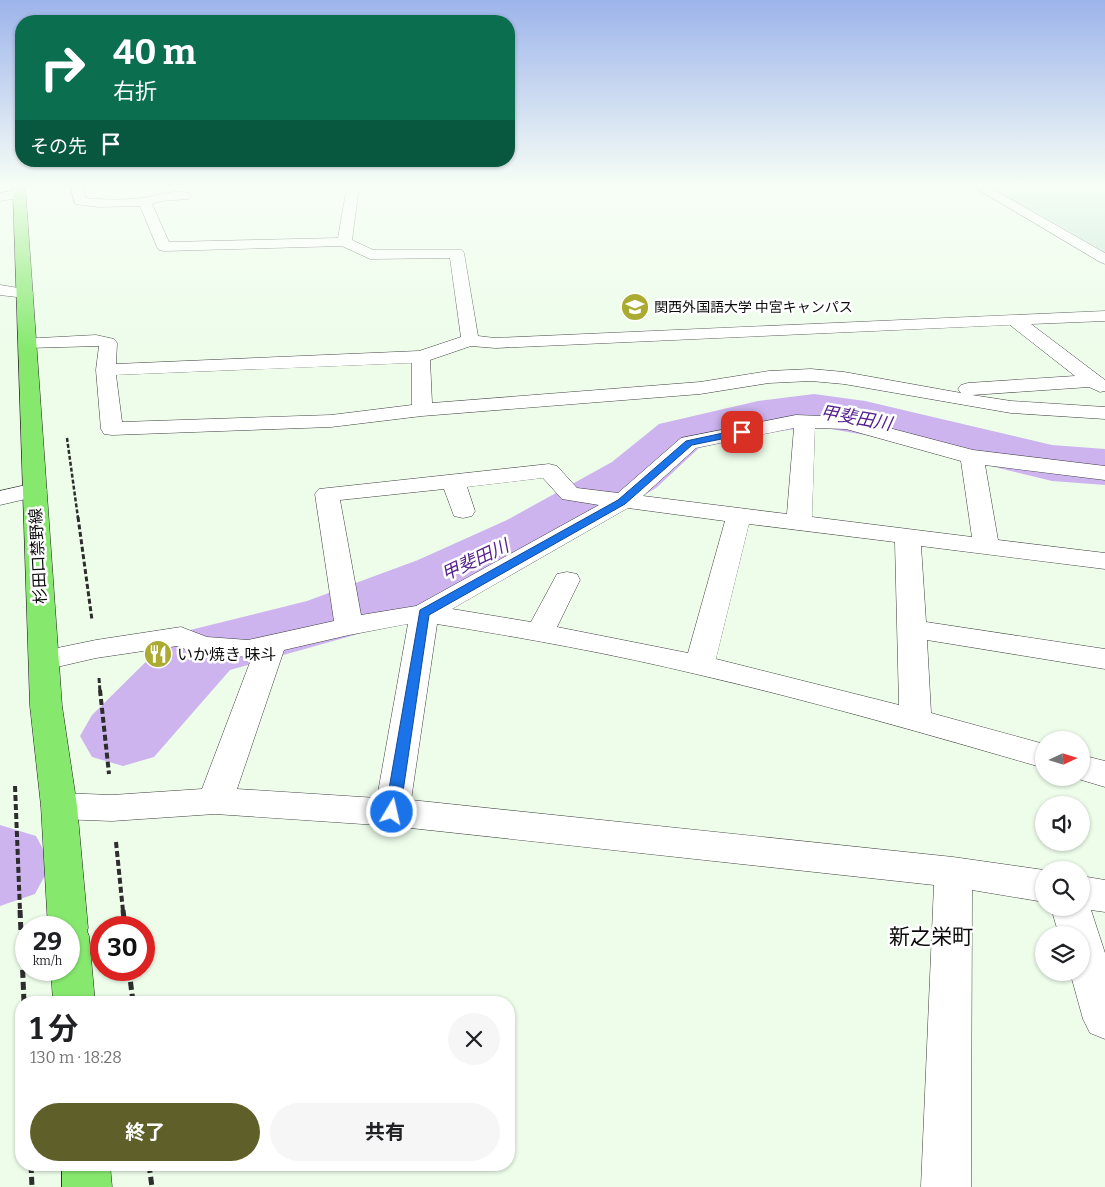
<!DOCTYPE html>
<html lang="ja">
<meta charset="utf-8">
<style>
:root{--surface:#fff;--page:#f6f6f6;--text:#202124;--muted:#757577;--accent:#5f5f2a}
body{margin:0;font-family:Bitter,"Noto Sans JP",serif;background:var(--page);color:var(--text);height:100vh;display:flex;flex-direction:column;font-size:19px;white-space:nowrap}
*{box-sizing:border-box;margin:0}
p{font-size:16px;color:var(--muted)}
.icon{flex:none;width:28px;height:28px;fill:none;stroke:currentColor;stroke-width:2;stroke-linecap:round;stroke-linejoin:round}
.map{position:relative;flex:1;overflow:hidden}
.panel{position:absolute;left:15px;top:996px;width:500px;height:175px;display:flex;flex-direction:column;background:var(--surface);border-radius:20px;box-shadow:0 1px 4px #0004}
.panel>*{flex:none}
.hud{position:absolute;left:15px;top:15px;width:500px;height:152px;border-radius:20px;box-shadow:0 1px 4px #0004;background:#0b6e4f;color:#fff;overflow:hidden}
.needle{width:32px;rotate:86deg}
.controls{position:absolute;left:1035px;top:731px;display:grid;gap:10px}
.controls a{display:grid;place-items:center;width:55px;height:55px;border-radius:50%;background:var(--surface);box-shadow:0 1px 4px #0004;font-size:25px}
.speed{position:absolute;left:15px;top:916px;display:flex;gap:10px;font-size:25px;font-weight:700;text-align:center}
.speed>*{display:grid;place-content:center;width:65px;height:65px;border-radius:50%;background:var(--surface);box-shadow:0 1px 4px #0004;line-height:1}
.speed small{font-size:12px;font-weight:400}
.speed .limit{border:8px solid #d22;background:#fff;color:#111}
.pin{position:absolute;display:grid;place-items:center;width:42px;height:42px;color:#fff;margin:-21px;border-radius:10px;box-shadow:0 2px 8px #0006}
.me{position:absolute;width:55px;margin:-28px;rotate:9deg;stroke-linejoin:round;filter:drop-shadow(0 0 4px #0008)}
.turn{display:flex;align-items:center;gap:18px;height:105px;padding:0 15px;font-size:22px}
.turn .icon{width:65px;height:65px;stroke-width:2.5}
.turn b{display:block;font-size:35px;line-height:42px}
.then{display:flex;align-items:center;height:48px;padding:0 15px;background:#0003;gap:10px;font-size:19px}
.round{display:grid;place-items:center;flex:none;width:52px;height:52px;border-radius:26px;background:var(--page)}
.head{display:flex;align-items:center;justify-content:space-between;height:85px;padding:0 15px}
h1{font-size:30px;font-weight:700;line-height:38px}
.action{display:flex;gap:10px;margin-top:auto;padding:10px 15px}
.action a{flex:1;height:58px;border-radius:30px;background:var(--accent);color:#fff;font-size:20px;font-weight:700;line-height:58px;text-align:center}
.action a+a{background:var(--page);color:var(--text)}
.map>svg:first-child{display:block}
.pitch{fill:#c6e8d3}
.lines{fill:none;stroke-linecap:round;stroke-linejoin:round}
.river{fill:#cdb4ef;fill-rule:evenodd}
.minor-casing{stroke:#3e3e3e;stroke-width:1}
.major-casing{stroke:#1c1c1c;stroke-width:1}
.path-far3{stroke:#2d2d2d;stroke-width:2.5;stroke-dasharray:4 2;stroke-linecap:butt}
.path-far2{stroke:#2d2d2d;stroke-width:3;stroke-dasharray:5 2.5;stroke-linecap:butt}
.path-far1{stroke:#2d2d2d;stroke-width:4;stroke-dasharray:6 3;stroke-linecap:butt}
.path{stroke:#2d2d2d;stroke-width:5;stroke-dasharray:8 4;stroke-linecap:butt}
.minor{fill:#fff;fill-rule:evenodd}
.major{fill:#86e96e;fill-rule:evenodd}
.route{fill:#1a73e8;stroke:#114b97}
.labels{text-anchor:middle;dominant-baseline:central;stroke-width:5;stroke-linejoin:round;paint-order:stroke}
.far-poi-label{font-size:14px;fill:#0b0b0b;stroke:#fff;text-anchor:start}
.street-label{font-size:16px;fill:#0b0b0b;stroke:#fff}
.poi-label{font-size:16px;fill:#0b0b0b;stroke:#fff;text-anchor:start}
.water-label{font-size:18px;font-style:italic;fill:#56228e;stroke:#fff}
.near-neighbourhood-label{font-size:21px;fill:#0b0b0b;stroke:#fff}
</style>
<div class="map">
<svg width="1105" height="1187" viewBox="0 0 1105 1187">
<rect width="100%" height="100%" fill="#edfdea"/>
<path class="pitch" d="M986,184H1105V252L989,186Z"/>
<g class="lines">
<path class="river" d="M814,394L865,401L1052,445L1105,449V485L1052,481L865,435L814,426L758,435L699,448L656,488L555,548L468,590L358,634L230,670L154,757L123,766L92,757L80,736L92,715L174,634L307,601L418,560L507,520L612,462L659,424L758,401Z
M0,825L36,836L51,864L35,894L0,906Z"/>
<defs>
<path id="minor" d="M70,184H82L86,198C104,200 124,200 142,198C158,196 172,189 189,193L191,196L189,199L161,201L152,204L169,242L338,238L347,186L348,184H358L359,186L352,240L373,250H462L464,253L478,336L495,338L1105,311V321L1031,324L1105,380V391L1100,392L1089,387L972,395L1011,401L1105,407V419L1011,413L844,384L811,381L769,383L700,394L422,416L331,427L112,435L104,434L101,429L96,370L99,346L27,348L21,347L18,343L21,339L96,335L114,339L117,343L116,364L419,351L461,337L450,258L370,259L342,246L164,251L159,250L157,247L140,206L99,207L75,204ZM1010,325L1075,376L968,383L961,385L958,389L961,393L844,372L811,369L769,371L700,382L432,403L430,360L471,346L495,348ZM412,363V405L331,415L122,422L116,375Z
M969,184H984L1105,253V264L1100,262Z
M19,190L23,191L25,194L23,197L0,201V193Z
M0,285L31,290L33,293L31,296L25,298L0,295Z
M796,415L847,417L973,450L1105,466V480L985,465L998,540L1105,553V569L921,546L926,622L1105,649V669L927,640L931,713L1044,744V768C930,735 816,702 700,675C613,654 525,638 437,624L411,800L953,857L1044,870V902L972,890L971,1187H921L934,885L392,826L215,814L112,821L59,819L46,815L41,806L46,797L59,793L112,795L202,789L252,657L201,655L177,646L96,658L44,670L33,667L29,660L33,653L96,640L181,627L207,637L248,640L334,621L315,494L319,489L549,464L557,466L577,488L618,493L681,438ZM794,428L787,514L643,496L696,448ZM815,428L846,429L961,461L972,537L812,517ZM543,478L562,499L599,505L416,606L361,615L340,500L444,489L454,516L463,518L472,516L475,511L467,487ZM628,508L725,521L688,653L557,627L580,580L577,574L567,572L557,574L531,622L452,609ZM749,524L895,542L899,705L716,659ZM408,624L377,798L237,789L284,650L349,635Z
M35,483L43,485L47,490L43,495L0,505V491Z
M1081,755L1105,761V787L1075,778H1081Z
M1081,876L1105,880V912L1091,910L1105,953V1039L1090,1033L1083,1019L1070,972H1081V935H1059L1051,908H1081Z"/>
<path id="major" d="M13,184H25L62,706L77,806L88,928L87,931L89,936L95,1002H53L51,970H69V928H48L41,806L30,706Z
M62,1165H110L112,1187H62Z"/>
</defs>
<use href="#minor" class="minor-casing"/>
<use href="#major" class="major-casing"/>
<path class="path-far3" d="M67,438L78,518"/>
<path class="path-far2" d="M78,517L92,620
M99,678L100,692"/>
<path class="path-far1" d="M100,690L109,774
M15,786L20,911
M116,842L123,911"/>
<path class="path" d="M20,910L24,1002
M123,910L125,928
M129,970L133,1002
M31,1165L32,1187
M149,1165L152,1187"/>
<use href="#minor" class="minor"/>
<use href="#major" class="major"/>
</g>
<linearGradient id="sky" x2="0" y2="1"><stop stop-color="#9db4eb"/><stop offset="0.53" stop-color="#f7fef6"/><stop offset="1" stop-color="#f7fef6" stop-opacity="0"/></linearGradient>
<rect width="1105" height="350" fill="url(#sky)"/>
<path class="route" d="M742,429L747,432L746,434L692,445L625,504L429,615L400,812L398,816L392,818L387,816L385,812L420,610L618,500L686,441Z"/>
<defs>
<symbol id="university-disc" viewBox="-11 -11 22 22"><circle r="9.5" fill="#abab32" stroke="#fff"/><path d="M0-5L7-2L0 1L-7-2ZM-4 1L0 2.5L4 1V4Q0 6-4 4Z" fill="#fff"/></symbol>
<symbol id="restaurant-disc" viewBox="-11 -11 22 22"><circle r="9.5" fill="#abab32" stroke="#fff"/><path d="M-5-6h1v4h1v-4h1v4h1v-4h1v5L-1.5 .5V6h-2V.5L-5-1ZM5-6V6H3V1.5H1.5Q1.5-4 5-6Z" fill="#fff"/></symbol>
</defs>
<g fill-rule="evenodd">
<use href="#university-disc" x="619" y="291" width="32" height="32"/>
<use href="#restaurant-disc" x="142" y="638" width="32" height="32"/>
</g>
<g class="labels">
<g class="far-poi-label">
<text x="654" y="307">関西外国語大学 中宮キャンパス</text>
</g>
<g class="street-label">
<text transform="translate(38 556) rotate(-93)">杉田口禁野線</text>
</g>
<g class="poi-label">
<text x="177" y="654">いか焼き 味斗</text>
</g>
<g class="water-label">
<text transform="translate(856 418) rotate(10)">甲斐田川</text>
<text transform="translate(475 560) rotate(-25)">甲斐田川</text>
</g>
<g class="near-neighbourhood-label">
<text x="931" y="937">新之栄町</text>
</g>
</g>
</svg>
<div class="controls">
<a><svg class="needle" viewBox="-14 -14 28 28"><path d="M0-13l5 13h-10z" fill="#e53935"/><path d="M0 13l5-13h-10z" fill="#757577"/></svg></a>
<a><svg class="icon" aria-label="sound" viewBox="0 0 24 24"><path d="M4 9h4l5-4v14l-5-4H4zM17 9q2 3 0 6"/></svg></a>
<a><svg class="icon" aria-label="search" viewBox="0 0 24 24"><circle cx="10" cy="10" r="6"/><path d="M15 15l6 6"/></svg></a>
<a><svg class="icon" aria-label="layers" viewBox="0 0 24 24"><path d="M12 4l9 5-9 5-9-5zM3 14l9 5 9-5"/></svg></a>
</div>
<div class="speed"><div>29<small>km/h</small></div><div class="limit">30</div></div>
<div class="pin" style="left:742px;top:432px;background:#d93025"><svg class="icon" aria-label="arrive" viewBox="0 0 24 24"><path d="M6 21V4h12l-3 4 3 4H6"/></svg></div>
<svg class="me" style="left:392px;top:812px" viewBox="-20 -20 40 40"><circle r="17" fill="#1a73e8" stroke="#fff" stroke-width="3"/><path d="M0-11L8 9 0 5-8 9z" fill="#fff"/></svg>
<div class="hud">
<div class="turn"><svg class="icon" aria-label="right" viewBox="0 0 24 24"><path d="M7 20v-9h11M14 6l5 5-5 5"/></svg><div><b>40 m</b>右折</div></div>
<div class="then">その先<svg class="icon" aria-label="arrive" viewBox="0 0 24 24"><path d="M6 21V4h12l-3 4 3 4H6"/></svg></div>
</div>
<section class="panel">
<div class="head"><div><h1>1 分</h1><p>130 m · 18:28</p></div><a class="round"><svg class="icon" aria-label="close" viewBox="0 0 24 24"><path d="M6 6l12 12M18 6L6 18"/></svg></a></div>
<div class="action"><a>終了</a><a>共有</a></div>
</section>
</div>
